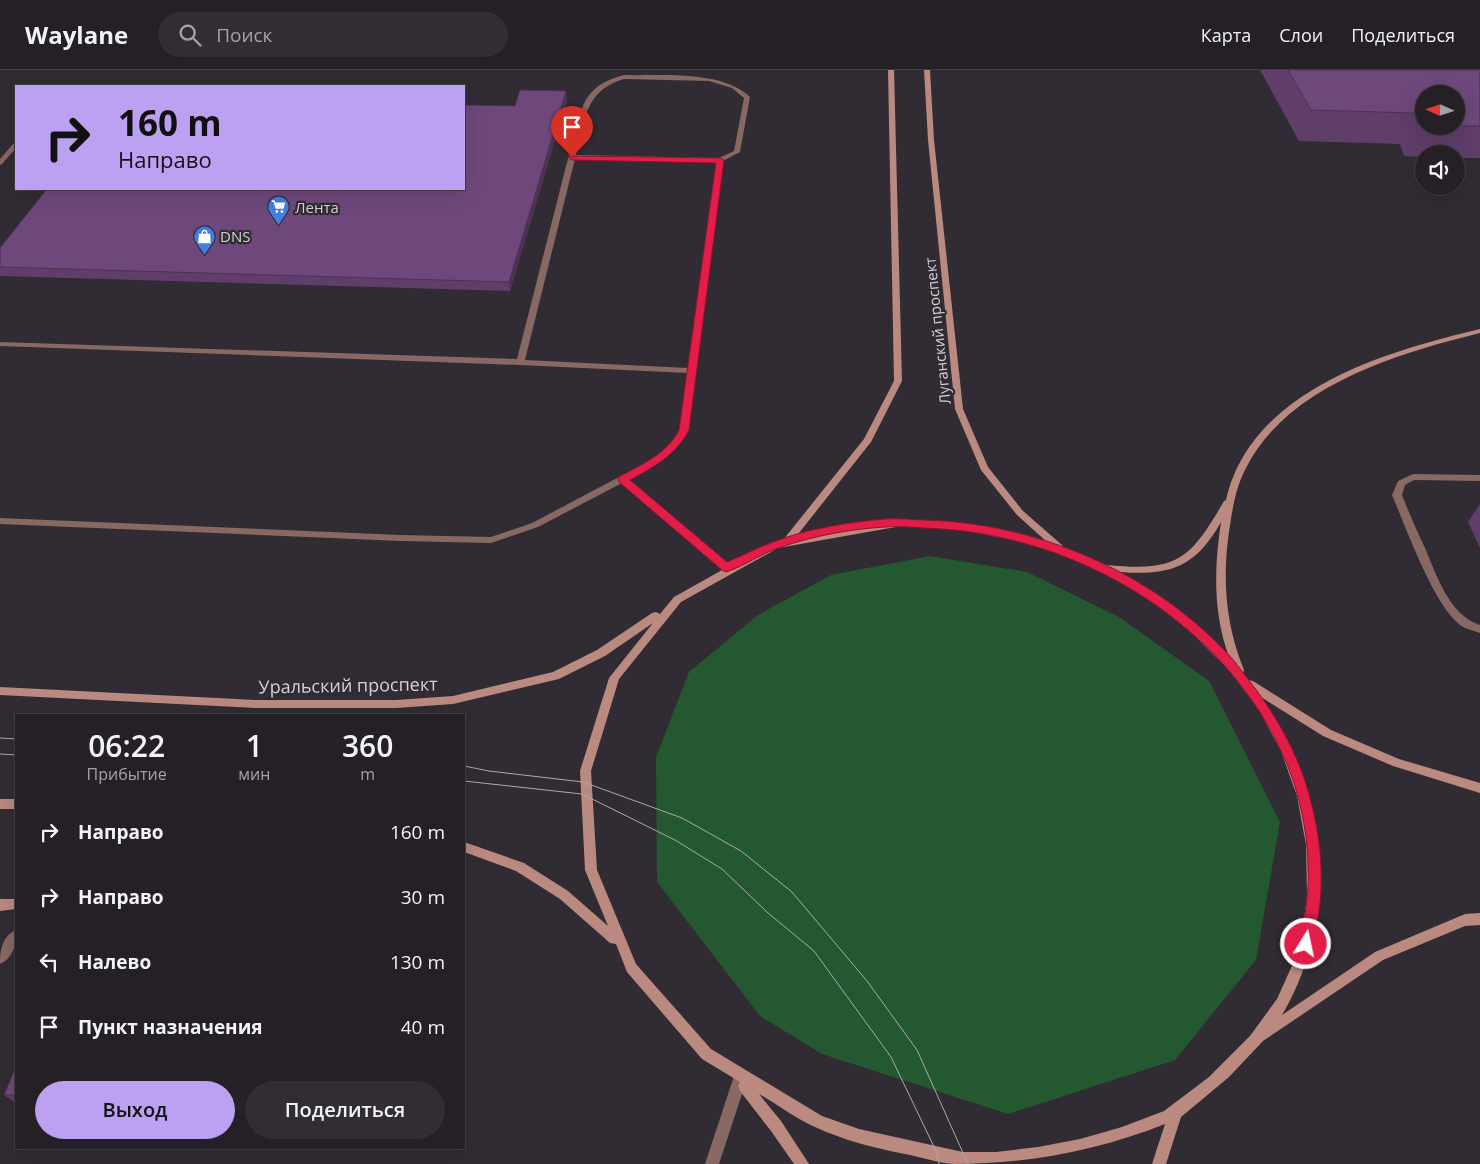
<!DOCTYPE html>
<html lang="ru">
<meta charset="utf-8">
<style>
:root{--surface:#252026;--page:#312d32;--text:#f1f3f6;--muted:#a3a3a7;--line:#423e43;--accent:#bca0f2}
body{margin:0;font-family:"Open Sans",sans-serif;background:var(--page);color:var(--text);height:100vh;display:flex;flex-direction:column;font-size:19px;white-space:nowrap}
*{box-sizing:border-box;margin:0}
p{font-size:16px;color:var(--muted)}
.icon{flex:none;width:28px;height:28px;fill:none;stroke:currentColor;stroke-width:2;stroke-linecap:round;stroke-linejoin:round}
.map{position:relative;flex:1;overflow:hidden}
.drawer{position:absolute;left:15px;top:644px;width:450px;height:435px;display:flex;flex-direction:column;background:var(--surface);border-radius:0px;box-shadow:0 5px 20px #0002,0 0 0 1px var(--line)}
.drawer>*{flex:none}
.hud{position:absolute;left:15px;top:15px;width:450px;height:105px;border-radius:0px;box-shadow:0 5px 20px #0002,0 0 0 1px var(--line);background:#bca0f2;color:#111;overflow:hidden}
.needle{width:32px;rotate:273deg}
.fabs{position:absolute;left:1415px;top:15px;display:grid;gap:10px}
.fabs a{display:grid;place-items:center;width:50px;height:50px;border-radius:50%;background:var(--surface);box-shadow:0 5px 20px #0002,0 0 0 1px var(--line);font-size:25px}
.pin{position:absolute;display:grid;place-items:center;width:42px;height:42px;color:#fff;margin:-51px -21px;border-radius:50% 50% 50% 0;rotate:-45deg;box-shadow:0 0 5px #0007}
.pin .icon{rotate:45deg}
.me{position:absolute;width:55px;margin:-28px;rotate:10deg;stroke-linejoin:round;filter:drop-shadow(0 0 4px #0008)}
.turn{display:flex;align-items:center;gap:18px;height:105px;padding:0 20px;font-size:22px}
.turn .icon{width:65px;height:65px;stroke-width:2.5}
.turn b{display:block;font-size:35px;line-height:42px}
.eta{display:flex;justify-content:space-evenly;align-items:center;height:85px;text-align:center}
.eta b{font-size:30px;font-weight:600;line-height:35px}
.action{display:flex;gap:10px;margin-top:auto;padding:10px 20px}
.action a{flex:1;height:58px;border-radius:30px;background:var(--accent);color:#111;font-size:20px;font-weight:600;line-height:58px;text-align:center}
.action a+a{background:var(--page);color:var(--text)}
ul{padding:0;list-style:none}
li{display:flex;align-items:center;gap:15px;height:65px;padding:0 20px}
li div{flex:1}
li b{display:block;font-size:19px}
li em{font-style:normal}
header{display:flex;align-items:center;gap:30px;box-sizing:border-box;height:70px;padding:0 25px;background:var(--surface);border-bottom:1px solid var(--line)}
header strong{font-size:24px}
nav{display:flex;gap:28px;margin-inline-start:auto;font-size:18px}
.search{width:350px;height:45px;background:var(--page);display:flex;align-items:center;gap:12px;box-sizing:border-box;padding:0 18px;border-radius:28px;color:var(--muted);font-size:19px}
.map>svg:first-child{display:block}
.green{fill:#235831}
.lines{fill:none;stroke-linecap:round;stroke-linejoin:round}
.lane{fill:#876862;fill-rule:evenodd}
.secondary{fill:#ba897f;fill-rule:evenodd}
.tram{stroke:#aca8ae;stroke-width:1}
.wall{fill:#5f3e6a;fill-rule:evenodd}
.shaded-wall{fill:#4d3256}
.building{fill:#6e487b;stroke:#4d3256}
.route{fill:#e11d48;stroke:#92132f}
.labels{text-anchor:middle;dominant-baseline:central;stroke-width:4.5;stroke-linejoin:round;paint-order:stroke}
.far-poi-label{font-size:15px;fill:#d5d1d7;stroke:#312b33;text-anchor:start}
.far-street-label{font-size:15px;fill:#d5d1d7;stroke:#312b33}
.street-label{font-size:18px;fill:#d5d1d7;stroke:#312b33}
</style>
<header>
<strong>Waylane</strong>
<div class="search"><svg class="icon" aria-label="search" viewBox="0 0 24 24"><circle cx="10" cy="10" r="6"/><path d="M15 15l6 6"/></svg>Поиск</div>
<nav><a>Карта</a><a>Слои</a><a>Поделиться</a></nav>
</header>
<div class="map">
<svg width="1480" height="1094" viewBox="0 0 1480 1094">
<rect width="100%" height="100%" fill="#312b33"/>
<path class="green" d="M930,486L1027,502L1119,547L1209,611L1280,752L1256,890L1175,990L1008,1044L822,984L760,946L657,812L656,687L689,602L758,545L831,505Z"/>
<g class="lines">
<path class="lane" d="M624,5C662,6 722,0 750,27L740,82L723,91L688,360C674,388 655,395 629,409L729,495L731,498L729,501H723L622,413L538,457L491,473L401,471L0,454V448L401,465L491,467L532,453L655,388L674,371L680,360L687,303L520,295L0,276V272L517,289L575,61C583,29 590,14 624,5ZM624,9L709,11L732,18L744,28L734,81L719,88L576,85C584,51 585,20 624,9ZM575,89L716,92L688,298L525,290Z
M16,72V78L2,94L0,95V89L14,73Z
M1413,404L1480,405V411L1414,410L1405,415L1402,425C1409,443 1417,461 1425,478C1437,506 1449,545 1480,555V563C1475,561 1470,560 1465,558C1436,543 1406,457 1392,425L1398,411Z
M16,860C17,873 13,889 0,894C0,881 2,866 16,860Z
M740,1002L745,1004L747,1009L719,1094H705L733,1009L735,1004Z"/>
<path class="secondary" d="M888,0H894L902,311L871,372L795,468L907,449L988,458L1047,472L1017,445L981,400L955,339L928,70L924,0H930L934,70L963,339L988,397L1023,441L1062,475L1063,477C1074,481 1098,494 1107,495C1177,502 1190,490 1224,431L1226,430C1251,320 1384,282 1480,259V263C1396,284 1286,316 1245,400C1235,419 1232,442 1229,462C1222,510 1226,556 1244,600L1243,603L1248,610L1253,611L1331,660L1399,689L1480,713V723L1393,696L1323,666L1261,627C1268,637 1274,648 1280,659C1329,747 1334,858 1282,945L1375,882L1465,844L1480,843V855L1465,856L1383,890L1263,971L1229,1007L1181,1047L1166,1094H1152L1165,1054C1097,1081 1027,1094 954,1094C938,1093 921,1087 905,1084C874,1078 843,1070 815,1057C795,1048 777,1034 759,1024L781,1051L809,1094H794L771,1061L740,1021L738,1016L740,1012L702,989L627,902L616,874L610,873L560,829L516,801L464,782V772L524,793L568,821L608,856L585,800L580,701L609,608L653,553L605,586L559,609L453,634L396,638H256L0,625V617L256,630H396L453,626L553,602L597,580L652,543L656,542L660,544L674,527L772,472L783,470L864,369L894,311ZM1221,452C1214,498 1213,543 1229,587L1201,559L1162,528L1120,502C1170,506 1196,497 1221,452ZM907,455L961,460L1014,470L1062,484L1112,507L1155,533L1194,565L1229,600L1259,640L1281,681L1297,726L1306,775L1307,826L1305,842L1295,889L1277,929L1250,966L1209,1007L1164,1041L1122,1057L1080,1069L1038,1077L996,1082H963L859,1059L822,1046L711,979L636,894L597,800L591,701L619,609L681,532L778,478Z
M0,729H16V739H0Z
M0,829H16V839L0,841Z"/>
<path class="tram" d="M0,668L16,669
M0,684L16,685
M464,696L489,701L583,712L682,748L741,781L792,822L867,911L917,980L968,1094
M464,711L582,724L675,770L722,799L768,843L814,881L891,987L937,1083L939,1094"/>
</g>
<path class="wall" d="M1260,0H1480V88H1456V84H1424V87L1404,86L1400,74L1299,71ZM1424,24H1456V56H1424Z
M567,30L510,221L0,206V178L515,36Z
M1480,434V478L1468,452Z
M16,997V1033L4,1025Z"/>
<path class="shaded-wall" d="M566,21L567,30L510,221L509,212Z"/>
<path class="building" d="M1288,0H1480V56H1456V24H1424V55H1418L1414,43L1311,40Z
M520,20L566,21L509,212L0,197V178L47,119H464V35L515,36Z
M16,997V1025H4Z"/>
<path class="route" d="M569,86L720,88L724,90L689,360C675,386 655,396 630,410L727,492C742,486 756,478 771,473C804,459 850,452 885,449C898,448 912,450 924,450C1036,453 1150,501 1227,583C1236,592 1243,603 1251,613C1278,648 1299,686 1310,728C1321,769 1325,811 1317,853C1316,861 1315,870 1311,878L1306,880L1302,878C1297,869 1303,855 1305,845C1307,830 1309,813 1308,798C1308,769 1302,738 1293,710C1240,559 1079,462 924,458C911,457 898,456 885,457C850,459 814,466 781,477C762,483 745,496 726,502L722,500L619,412L618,409L619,407C642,394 667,384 679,360L716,93L572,90L568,87Z"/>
<defs>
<symbol id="supermarket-pin" viewBox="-11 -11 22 30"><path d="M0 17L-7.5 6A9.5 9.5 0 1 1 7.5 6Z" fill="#3f7fe0" stroke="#312b33"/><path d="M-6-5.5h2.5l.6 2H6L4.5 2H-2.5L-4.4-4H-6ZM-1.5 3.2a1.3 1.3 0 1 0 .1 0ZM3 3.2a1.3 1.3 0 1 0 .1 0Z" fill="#fff"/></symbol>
<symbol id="shop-pin" viewBox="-11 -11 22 30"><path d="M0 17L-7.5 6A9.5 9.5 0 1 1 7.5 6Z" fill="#3f7fe0" stroke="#312b33"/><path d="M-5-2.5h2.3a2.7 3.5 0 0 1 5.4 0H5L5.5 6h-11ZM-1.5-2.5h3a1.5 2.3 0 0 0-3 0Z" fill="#fff"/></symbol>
</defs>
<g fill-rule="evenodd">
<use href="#supermarket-pin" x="266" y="124" width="25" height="34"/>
<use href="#shop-pin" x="192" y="154" width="25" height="34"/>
</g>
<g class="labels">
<g class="far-poi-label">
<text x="295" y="137">Лента</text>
<text x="220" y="166">DNS</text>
</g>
<g class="far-street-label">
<text transform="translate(937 261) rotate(-96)">Луганский проспект</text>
</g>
<g class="street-label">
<text transform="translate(348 615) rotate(-1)">Уральский проспект</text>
</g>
</g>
</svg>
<div class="fabs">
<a><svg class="needle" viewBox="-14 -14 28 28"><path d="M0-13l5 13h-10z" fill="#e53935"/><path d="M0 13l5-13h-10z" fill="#a3a3a7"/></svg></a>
<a><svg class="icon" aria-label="sound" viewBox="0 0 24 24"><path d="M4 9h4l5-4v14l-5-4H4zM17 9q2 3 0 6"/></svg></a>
</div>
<div class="pin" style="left:572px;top:87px;background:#d93025"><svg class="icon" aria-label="arrive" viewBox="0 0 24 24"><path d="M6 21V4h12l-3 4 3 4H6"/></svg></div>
<svg class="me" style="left:1306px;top:874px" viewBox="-20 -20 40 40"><circle r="17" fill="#e11d48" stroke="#fff" stroke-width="3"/><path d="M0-11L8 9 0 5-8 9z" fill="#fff"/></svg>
<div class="hud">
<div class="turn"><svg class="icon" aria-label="right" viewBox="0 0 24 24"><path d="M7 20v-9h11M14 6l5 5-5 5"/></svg><div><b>160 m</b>Направо</div></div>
</div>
<section class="drawer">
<div class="eta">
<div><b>06:22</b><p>Прибытие</p></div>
<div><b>1</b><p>мин</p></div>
<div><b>360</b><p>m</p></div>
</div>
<ul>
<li><svg class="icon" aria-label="right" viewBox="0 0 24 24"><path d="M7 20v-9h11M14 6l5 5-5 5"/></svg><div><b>Направо</b></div><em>160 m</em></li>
<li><svg class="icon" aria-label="right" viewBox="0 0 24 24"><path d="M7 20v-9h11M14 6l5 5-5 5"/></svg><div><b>Направо</b></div><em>30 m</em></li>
<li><svg class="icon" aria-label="left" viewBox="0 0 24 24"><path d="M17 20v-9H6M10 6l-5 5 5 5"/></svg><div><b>Налево</b></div><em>130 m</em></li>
<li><svg class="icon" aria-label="arrive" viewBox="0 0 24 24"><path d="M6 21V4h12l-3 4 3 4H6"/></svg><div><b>Пункт назначения</b></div><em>40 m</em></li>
</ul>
<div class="action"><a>Выход</a><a>Поделиться</a></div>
</section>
</div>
